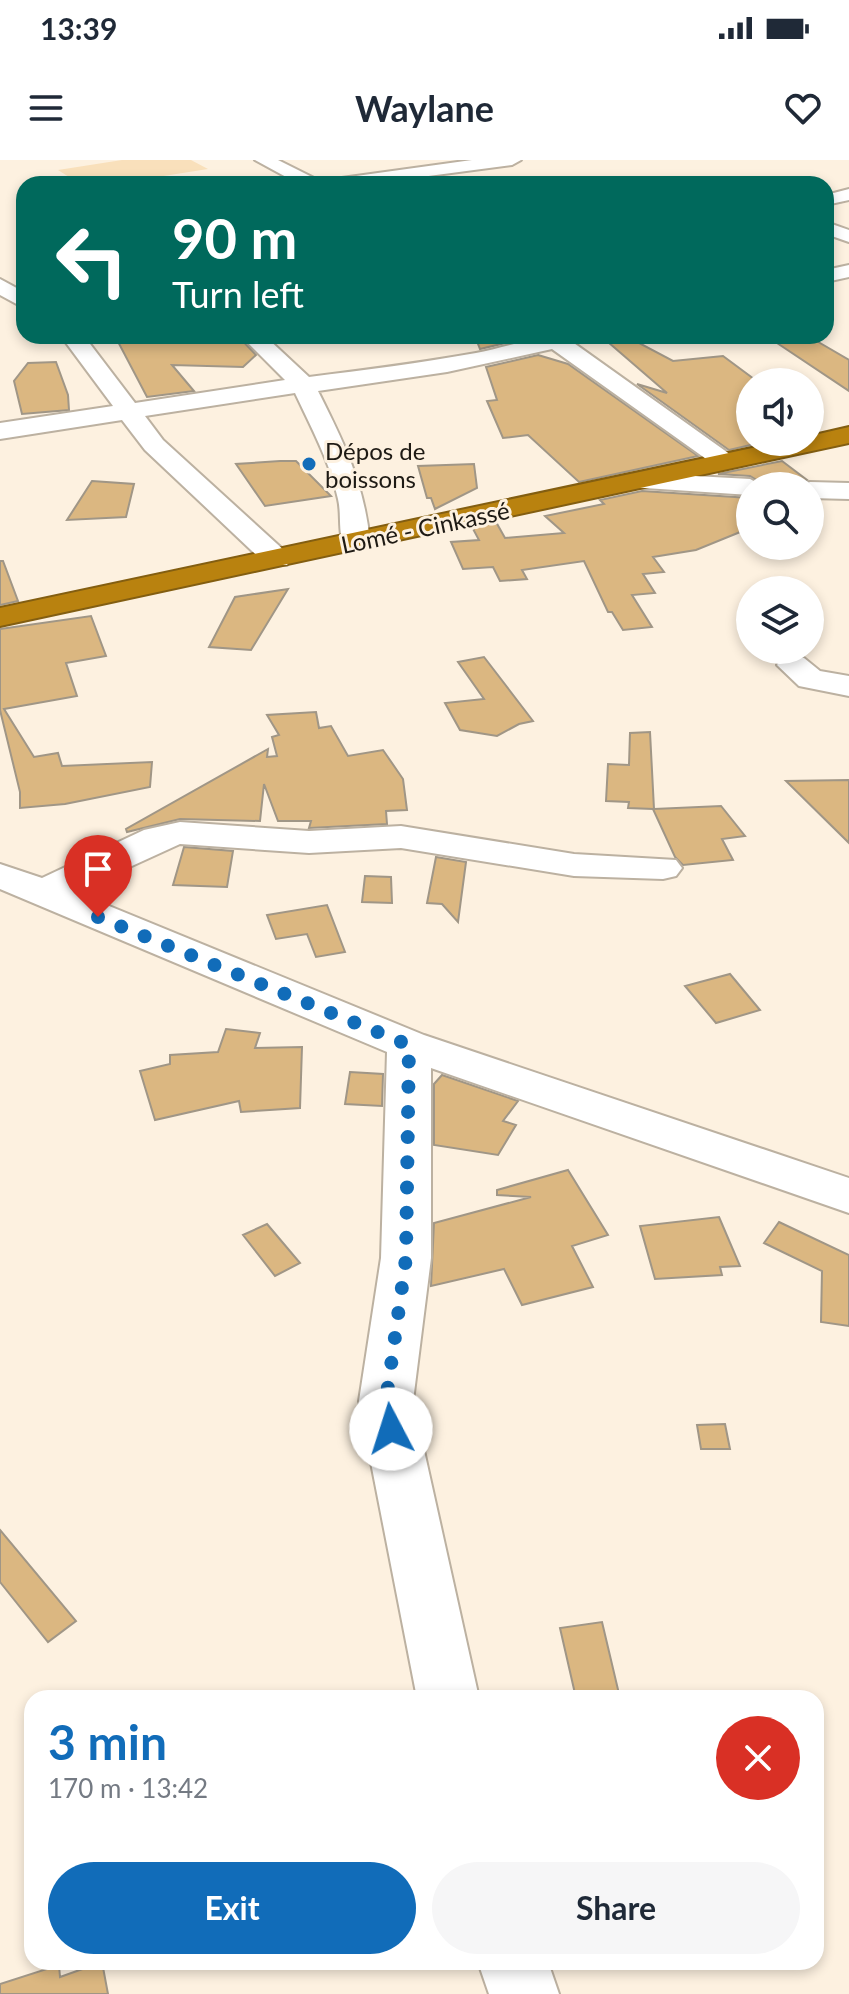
<!DOCTYPE html>
<meta charset="utf-8">
<style>
:root{--surface:#fff;--page:#f6f6f7;--text:#1f2937;--muted:#747a83;--accent:#116cb9}
body{margin:0;font-family:Lato,sans-serif;background:var(--page);color:var(--text);height:100vh;display:flex;flex-direction:column;font-size:30px;white-space:nowrap}
*{box-sizing:border-box;margin:0}
p{font-size:26px;color:var(--muted)}
.icon{flex:none;width:44px;height:44px;fill:none;stroke:currentColor;stroke-width:2;stroke-linecap:round;stroke-linejoin:round}
.map{position:relative;flex:1;overflow:hidden}
.sheet{position:absolute;left:24px;top:1530px;width:800px;height:280px;display:flex;flex-direction:column;background:var(--surface);border-radius:24px;box-shadow:0 4px 12px #0003}
.sheet>*{flex:none}
.hud{position:absolute;left:16px;top:16px;width:818px;height:168px;border-radius:24px;box-shadow:0 4px 12px #0003;background:#00695c;color:#fff;overflow:hidden}
.tools{position:absolute;left:736px;top:208px;display:grid;gap:16px}
.tools a{display:grid;place-items:center;width:88px;height:88px;border-radius:50%;background:var(--surface);box-shadow:0 4px 12px #0003;font-size:40px}
.pin{position:absolute;display:grid;place-items:center;width:68px;height:68px;color:#fff;margin:-82px -34px;border-radius:50% 50% 50% 0;rotate:-45deg;box-shadow:0 0 8px #0007}
.pin .icon{rotate:45deg}
.me{position:absolute;width:88px;margin:-44px;rotate:355deg;stroke-linejoin:round;filter:drop-shadow(0 0 6px #0008)}
.turn{display:flex;align-items:center;gap:28px;height:168px;padding:0 24px;font-size:36px}
.turn .icon{width:104px;height:104px;stroke-width:2.5}
.turn b{display:block;font-size:56px;line-height:68px}
.round{display:grid;place-items:center;flex:none;width:84px;height:84px;border-radius:42px;background:var(--page)}
.overview{display:flex;align-items:center;justify-content:space-between;height:136px;padding:0 24px}
h1{font-size:48px;font-weight:700;line-height:60px;color:var(--accent)}
.cta{display:flex;gap:16px;margin-top:auto;padding:16px 24px}
.cta a{flex:1;height:92px;border-radius:48px;background:var(--accent);color:#fff;font-size:32px;font-weight:700;line-height:92px;text-align:center}
.cta a+a{background:var(--page);color:var(--text)}
.status{display:flex;justify-content:space-between;align-items:center;height:56px;padding:0 40px;background:var(--surface);direction:ltr}
.status svg{height:22px;fill:currentColor}
header{display:flex;justify-content:space-between;align-items:center;height:104px;padding:0 24px;background:var(--surface);font-size:36px;font-weight:700}
.map>svg:first-child{display:block}
.green{fill:#f9e0bb}
.building{fill:#dbb781;stroke:#a09686;stroke-width:2}
.lines{fill:none;stroke-linecap:round;stroke-linejoin:round}
.minor-casing{stroke:#bcb1a1;stroke-width:4}
.highway-casing{stroke:#835e11;stroke-width:4}
.minor{fill:#fff;fill-rule:evenodd}
.highway{fill:#b9820f;fill-rule:evenodd}
.route{stroke:#116cb9;stroke-width:14;stroke-dasharray:0 25.2}
.poi-dot{fill:#116cb9;stroke:#fdf1e0;stroke-width:3}
.labels{text-anchor:middle;dominant-baseline:central;stroke-width:6;stroke-linejoin:round;paint-order:stroke}
.far-poi-label{font-size:24px;fill:#1e1a14;stroke:#fdf1e0;text-anchor:start}
.far-street-label{font-size:24px;fill:#1e1a14;stroke:#fdf1e0}
</style>
<div class="status"><b>13:39</b><svg viewBox="0 0 49 12"><path d="M0 12V9h3v3zM5 12V6h3v6zM10 12V3h3v9zM15 12V0h3v12zM26 1h20v11H26zM47 4h2v5h-2z"/></svg></div>
<header><svg class="icon" aria-label="menu" viewBox="0 0 24 24"><path d="M4 6h16M4 12h16M4 18h16"/></svg>Waylane<svg class="icon" aria-label="heart" viewBox="0 0 24 24"><path d="M12 20l-8-8c-3-5 5-10 8-4 3-6 11-1 8 4z"/></svg></header>
<div class="map">
<svg width="849" height="1834" viewBox="0 0 849 1834">
<rect width="100%" height="100%" fill="#fdf1e0"/>
<path class="green" d="M122,0H191L208,9L113,24H80L58,10Z"/>
<path class="building" d="M115,176H238L256,195L243,207L172,205L194,231L147,237Z
M475,176H515L518,180L480,189Z
M601,176H626L673,201L723,196L758,222H750V271L745,272L750,282L759,283L729,290L637,224L667,233Z
M808,176L849,200V231L768,177Z
M538,195L568,204L698,296L579,322L528,275L503,278L487,241L497,240L486,207Z
M56,202L68,235L69,250L22,254L14,221L28,203Z
M280,301H296L331,336L265,346L236,304Z
M782,301L807,320L790,326H766L750,316L718,314Z
M474,304L477,328L435,349L431,338H427L418,306Z
M92,321L134,324L126,357L67,360Z
M642,331L750,338V368L696,390L653,397L664,412L643,414L655,433L632,435L652,467L623,470L612,452H608L584,401L522,410L527,419L500,421L493,407L463,409L451,382L479,380L472,367L496,362L505,378L564,373L545,356L604,344L600,340Z
M0,401H3L18,441L0,445Z
M288,429L251,490L209,487L235,437Z
M91,456L106,496L66,503L77,536L4,549L34,597L58,593L62,606L152,602L150,627L65,644L20,648V632L0,550V469Z
M484,497L533,561L519,564L497,576L460,570L445,543L484,539L458,502Z
M316,552L319,568L331,566L348,596L383,590L403,619L407,650L386,651L387,664L309,668L311,661H278L264,624L260,661L180,659L127,672L126,669L268,589L267,597L277,596L272,577L279,575L267,555Z
M650,572L654,649L721,646L745,676L722,679L733,700L683,705L675,697L653,649L628,648L629,642L606,641L608,604L629,605L630,573Z
M849,620V683L786,621Z
M184,687L233,691L227,727L173,725Z
M436,697L466,702L458,762L442,744L427,743Z
M365,716L391,717L392,743L362,742Z
M327,745L345,792L316,797L307,774L276,779L267,755Z
M730,814L760,850L716,863L685,826Z
M226,869L260,873L255,888L302,887L300,948L241,952L239,941L155,960L140,911L170,904V895L218,892Z
M350,912L383,914L382,946L345,944Z
M442,915L518,941L503,961L516,965L498,995L434,985V924Z
M568,1010L608,1075L572,1086L593,1127L522,1145L504,1109L431,1126L434,1063L531,1037L497,1035V1030Z
M719,1057L740,1106L720,1107L722,1115L655,1119L640,1066Z
M779,1062L849,1095V1166L821,1162L822,1111L764,1083Z
M267,1064L300,1103L275,1116L243,1075Z
M725,1264L730,1289H701L697,1265Z
M0,1370L76,1461L48,1482L0,1422Z
M602,1462L620,1538H576L560,1468Z
M102,1802L108,1834H0V1824L59,1805L60,1817Z"/>
<g class="lines">
<defs>
<path id="minor" d="M255,0H278L320,21L472,0H521L512,5L368,24H299Z
M849,29V40L826,45V35Z
M826,62L849,70V82L826,74Z
M849,105V117L826,122V110Z
M0,119L24,132V148L0,135Z
M61,176H84L135,243L285,220L241,176H265L309,217C365,210 420,203 476,193C508,187 534,176 564,176L738,300L725,308L716,306L552,189L447,212L318,231C344,283 364,323 370,382L366,388H346C337,375 342,355 338,339C330,302 311,267 295,233L145,256L163,280L287,393L291,399L287,405H267L145,290L122,260L0,279V263L113,246Z
M639,313L750,319L763,326H750V335L630,327L626,321L630,315Z
M810,322L849,323V339L810,338V326H799Z
M793,495L804,498L820,511L849,516V536L799,526L777,505L782,498Z
M180,662L309,671L401,666L574,694L676,700L682,708L676,716L663,719L574,716L401,688L309,693L180,684L75,732L424,875L849,1018V1053L431,908V1098L413,1241L479,1538H417L359,1241L381,1098L387,892L0,729V704L42,718L144,670Z
M478,1802H548L559,1834H489Z"/>
<path id="highway" d="M849,267V283L0,466V448L780,282H810V276Z"/>
</defs>
<use href="#minor" class="minor-casing"/>
<use href="#highway" class="highway-casing"/>
<use href="#minor" class="minor"/>
<use href="#highway" class="highway"/>
</g>
<g class="lines">
<path class="route" d="M98,757L409,885L406,1098L386,1241L391,1269"/>
</g>
<circle class="poi-dot" cx="309" cy="304" r="8"/>
<g class="labels">
<g class="far-poi-label">
<text x="325" y="290">Dépos de<tspan x="325" dy="28">boissons</tspan></text>
</g>
<g class="far-street-label">
<text transform="translate(425 367) rotate(-12)">Lomé - Cinkassé</text>
</g>
</g>
</svg>
<div class="tools">
<a><svg class="icon" aria-label="sound" viewBox="0 0 24 24"><path d="M4 9h4l5-4v14l-5-4H4zM17 9q2 3 0 6"/></svg></a>
<a><svg class="icon" aria-label="search" viewBox="0 0 24 24"><circle cx="10" cy="10" r="6"/><path d="M15 15l6 6"/></svg></a>
<a><svg class="icon" aria-label="layers" viewBox="0 0 24 24"><path d="M12 4l9 5-9 5-9-5zM3 14l9 5 9-5"/></svg></a>
</div>
<div class="pin" style="left:98px;top:757px;background:#d93025"><svg class="icon" aria-label="arrive" viewBox="0 0 24 24"><path d="M6 21V4h12l-3 4 3 4H6"/></svg></div>
<svg class="me" style="left:391px;top:1269px" viewBox="-20 -20 40 40"><circle r="19" fill="#fff"/><path d="M0-13L10 11 0 6-10 11z" fill="#116cb9"/></svg>
<div class="hud">
<div class="turn"><svg class="icon" aria-label="left" viewBox="0 0 24 24"><path d="M17 20v-9H6M10 6l-5 5 5 5"/></svg><div><b>90 m</b>Turn left</div></div>
</div>
<section class="sheet">
<div class="overview"><div><h1>3 min</h1><p>170 m · 13:42</p></div><a class="round" style="background:#d93025;color:#fff"><svg class="icon" aria-label="close" viewBox="0 0 24 24"><path d="M6 6l12 12M18 6L6 18"/></svg></a></div>
<div class="cta"><a>Exit</a><a>Share</a></div>
</section>
</div>
